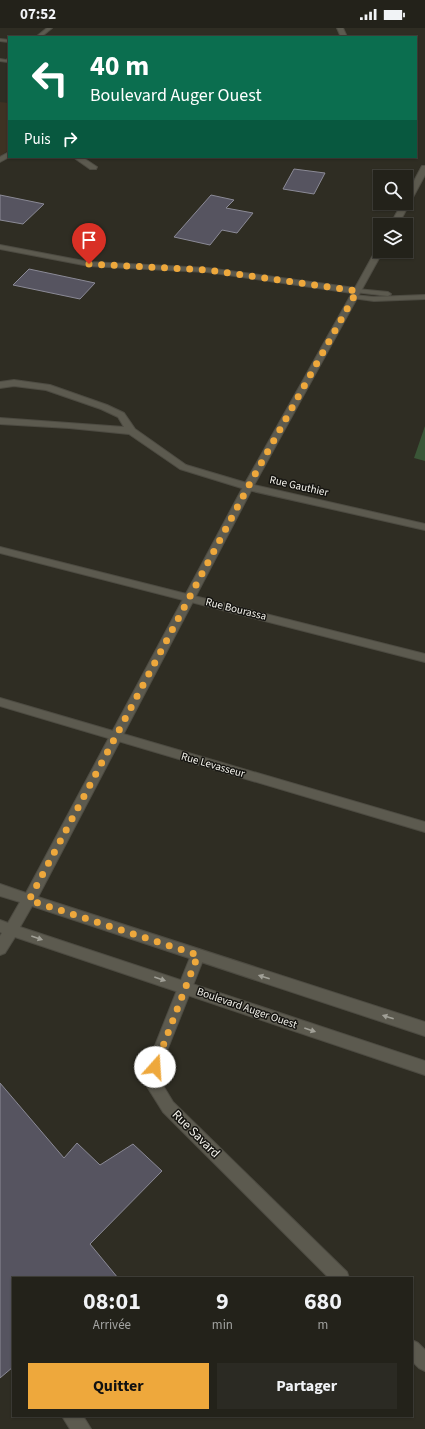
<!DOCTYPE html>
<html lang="fr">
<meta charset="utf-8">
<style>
:root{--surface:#23221a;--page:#2b2a23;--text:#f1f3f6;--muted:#a3a4a2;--line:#403f39;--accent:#eea83c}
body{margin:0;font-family:"Source Sans 3",sans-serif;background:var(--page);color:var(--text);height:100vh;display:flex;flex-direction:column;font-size:15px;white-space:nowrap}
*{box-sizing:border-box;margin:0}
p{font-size:13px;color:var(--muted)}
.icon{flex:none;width:22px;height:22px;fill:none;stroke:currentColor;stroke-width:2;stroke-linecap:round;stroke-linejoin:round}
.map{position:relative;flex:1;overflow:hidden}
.sheet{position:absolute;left:12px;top:1249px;width:401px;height:140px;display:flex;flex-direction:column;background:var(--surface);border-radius:0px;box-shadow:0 1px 3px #0004,0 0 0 1px var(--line)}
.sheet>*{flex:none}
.banner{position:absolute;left:8px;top:8px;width:409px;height:122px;border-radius:0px;box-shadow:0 1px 3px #0004,0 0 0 1px var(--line);background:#0b6e4f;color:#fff;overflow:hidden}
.fabs{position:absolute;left:373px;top:142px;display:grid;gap:8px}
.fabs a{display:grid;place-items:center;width:40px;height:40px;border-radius:0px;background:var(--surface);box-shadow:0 1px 3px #0004,0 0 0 1px var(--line);font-size:20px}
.pin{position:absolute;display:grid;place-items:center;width:34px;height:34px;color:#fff;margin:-41px -17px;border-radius:50% 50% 50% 0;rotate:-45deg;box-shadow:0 0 4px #0007}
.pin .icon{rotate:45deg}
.me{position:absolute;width:44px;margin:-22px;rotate:19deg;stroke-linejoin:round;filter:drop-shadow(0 0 3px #0008)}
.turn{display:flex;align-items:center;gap:14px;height:84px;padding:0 16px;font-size:18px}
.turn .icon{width:52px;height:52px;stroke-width:2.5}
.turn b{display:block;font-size:28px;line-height:34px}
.then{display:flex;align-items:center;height:38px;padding:0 16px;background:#0003;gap:8px;font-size:15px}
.eta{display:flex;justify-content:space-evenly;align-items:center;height:68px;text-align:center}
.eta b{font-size:24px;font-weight:700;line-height:28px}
.button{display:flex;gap:8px;margin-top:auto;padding:8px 16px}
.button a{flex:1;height:46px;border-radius:0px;background:var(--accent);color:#111;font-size:16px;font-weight:700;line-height:46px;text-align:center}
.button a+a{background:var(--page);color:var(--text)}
.status{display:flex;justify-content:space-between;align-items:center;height:28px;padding:0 20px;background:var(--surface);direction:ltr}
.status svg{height:11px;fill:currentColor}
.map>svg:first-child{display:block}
.commercial{fill:#3e3223}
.green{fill:#3a5637}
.building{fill:#565460;stroke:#8b8a96}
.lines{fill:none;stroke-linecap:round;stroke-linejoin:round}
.lane-casing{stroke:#4d4b42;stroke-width:2}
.street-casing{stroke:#4d4b42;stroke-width:2}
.secondary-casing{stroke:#4d4b42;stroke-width:2}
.path{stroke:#8f8d85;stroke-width:1.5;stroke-dasharray:1.5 1.5;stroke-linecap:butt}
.lane{fill:#5c5a4f;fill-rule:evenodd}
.street{fill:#5c5a4f;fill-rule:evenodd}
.secondary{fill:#5c5a4f;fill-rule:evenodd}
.oneway{fill:#a1a097}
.route{stroke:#eea83c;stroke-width:7;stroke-dasharray:0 12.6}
.labels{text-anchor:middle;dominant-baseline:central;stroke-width:3;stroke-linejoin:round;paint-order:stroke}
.street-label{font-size:11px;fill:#f6f5ee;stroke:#161511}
.near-street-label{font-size:13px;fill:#f6f5ee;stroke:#161511}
</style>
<div class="status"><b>07:52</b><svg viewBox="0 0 49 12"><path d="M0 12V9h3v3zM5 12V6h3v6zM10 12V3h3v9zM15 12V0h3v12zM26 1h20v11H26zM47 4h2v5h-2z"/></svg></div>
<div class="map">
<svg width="425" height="1401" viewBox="0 0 425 1401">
<rect width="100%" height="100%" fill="#2f2d23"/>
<path class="commercial" d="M0,74L9,75V122L0,128Z"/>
<path class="green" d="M425,398V433L414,430Z"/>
<path class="building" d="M294,141L325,145L314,166L283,161Z
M0,167L44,176L23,196L0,192Z
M211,167L234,172L226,180L253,185L237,205L222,202L210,217L174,209Z
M29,241L95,255L80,271L13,257Z
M0,1055L64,1130L77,1115L100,1137L133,1116L162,1143L90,1216L118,1250H13V1339L0,1350Z"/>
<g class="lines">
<defs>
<path id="lane" d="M47,0H52L41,9H36Z
M0,11L9,12V14L0,13Z
M9,30L8,34L0,33V31L6,32Z
M357,261L388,264L391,266L388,268L355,264V262Z
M354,267L374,269L425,267V271L374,273L352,270V268Z"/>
<path id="street" d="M337,0H343L347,9H341Z
M9,124V129L0,134V129Z
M73,129H82L97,139L96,141H90Z
M14,352L50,357L107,377L124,385L135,401L186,437L250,456L425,496V502L248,462L180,441L129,406L69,400L0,396V390L124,399L118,389L101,381L46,362L14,358L0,360V354Z
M0,519L425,626V634L0,525Z
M0,670L425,794V804L0,678Z
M198,921L203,923L205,927L166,1025L159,1051L173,1074L347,1244L349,1250H329L163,1084L143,1052L152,1025L191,927L193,923Z
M412,1312L418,1315L425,1322V1343L419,1340L412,1333Z
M62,1388H83L91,1401H70Z"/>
<path id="secondary" d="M422,138H425V147L398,197H390L402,175H406V168Z
M0,217L89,234L207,240L355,260L377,220H380V223H383L253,459L38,869L425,994V1008L32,878L20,899L425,1033V1047L15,909L5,925L0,927V908L2,905L0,904V892L8,895L20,874L0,868V856L26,865L243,459L352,265L207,244L89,238L0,221Z"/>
</defs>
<use href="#lane" class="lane-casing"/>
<use href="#street" class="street-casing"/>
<use href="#secondary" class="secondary-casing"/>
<path class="path" d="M230,8L236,9"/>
<use href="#lane" class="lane"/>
<use href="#street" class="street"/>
<use href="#secondary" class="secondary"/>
</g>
<defs><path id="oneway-solid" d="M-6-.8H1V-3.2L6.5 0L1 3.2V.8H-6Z"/></defs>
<g class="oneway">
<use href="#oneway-solid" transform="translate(37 910) rotate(19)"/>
<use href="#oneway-solid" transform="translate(264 949) rotate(-162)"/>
<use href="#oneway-solid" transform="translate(160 951) rotate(19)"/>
<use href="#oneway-solid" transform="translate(388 989) rotate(-162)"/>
<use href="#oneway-solid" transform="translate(310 1002) rotate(19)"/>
</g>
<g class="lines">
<path class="route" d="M89,236L207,242L357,263L248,459L29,872L198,927L155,1039"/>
</g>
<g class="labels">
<g class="street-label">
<text transform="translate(299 458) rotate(13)">Rue Gauthier</text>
<text transform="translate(236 581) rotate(14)">Rue Bourassa</text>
<text transform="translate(213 737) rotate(16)">Rue Levasseur</text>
<text transform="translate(247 980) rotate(19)">Boulevard Auger Ouest</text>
</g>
<g class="near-street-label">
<text transform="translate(196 1106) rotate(45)">Rue Savard</text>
</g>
</g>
</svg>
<div class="fabs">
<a><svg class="icon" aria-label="search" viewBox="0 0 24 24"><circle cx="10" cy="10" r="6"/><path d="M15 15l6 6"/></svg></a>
<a><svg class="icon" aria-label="layers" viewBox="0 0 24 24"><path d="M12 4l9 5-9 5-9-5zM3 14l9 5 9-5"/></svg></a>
</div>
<div class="pin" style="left:89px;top:236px;background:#d93025"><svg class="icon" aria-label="arrive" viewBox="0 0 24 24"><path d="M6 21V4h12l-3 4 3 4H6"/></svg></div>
<svg class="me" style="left:155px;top:1039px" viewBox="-20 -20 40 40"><circle r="19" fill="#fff"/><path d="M0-13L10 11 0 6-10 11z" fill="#eea83c"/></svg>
<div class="banner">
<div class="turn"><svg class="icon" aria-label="left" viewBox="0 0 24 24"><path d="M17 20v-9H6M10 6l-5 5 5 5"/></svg><div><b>40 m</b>Boulevard Auger Ouest</div></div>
<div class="then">Puis<svg class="icon" aria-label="right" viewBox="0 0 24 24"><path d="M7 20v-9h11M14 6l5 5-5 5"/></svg></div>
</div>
<section class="sheet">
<div class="eta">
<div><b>08:01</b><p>Arrivée</p></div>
<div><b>9</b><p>min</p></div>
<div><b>680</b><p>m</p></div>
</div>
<div class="button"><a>Quitter</a><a>Partager</a></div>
</section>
</div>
